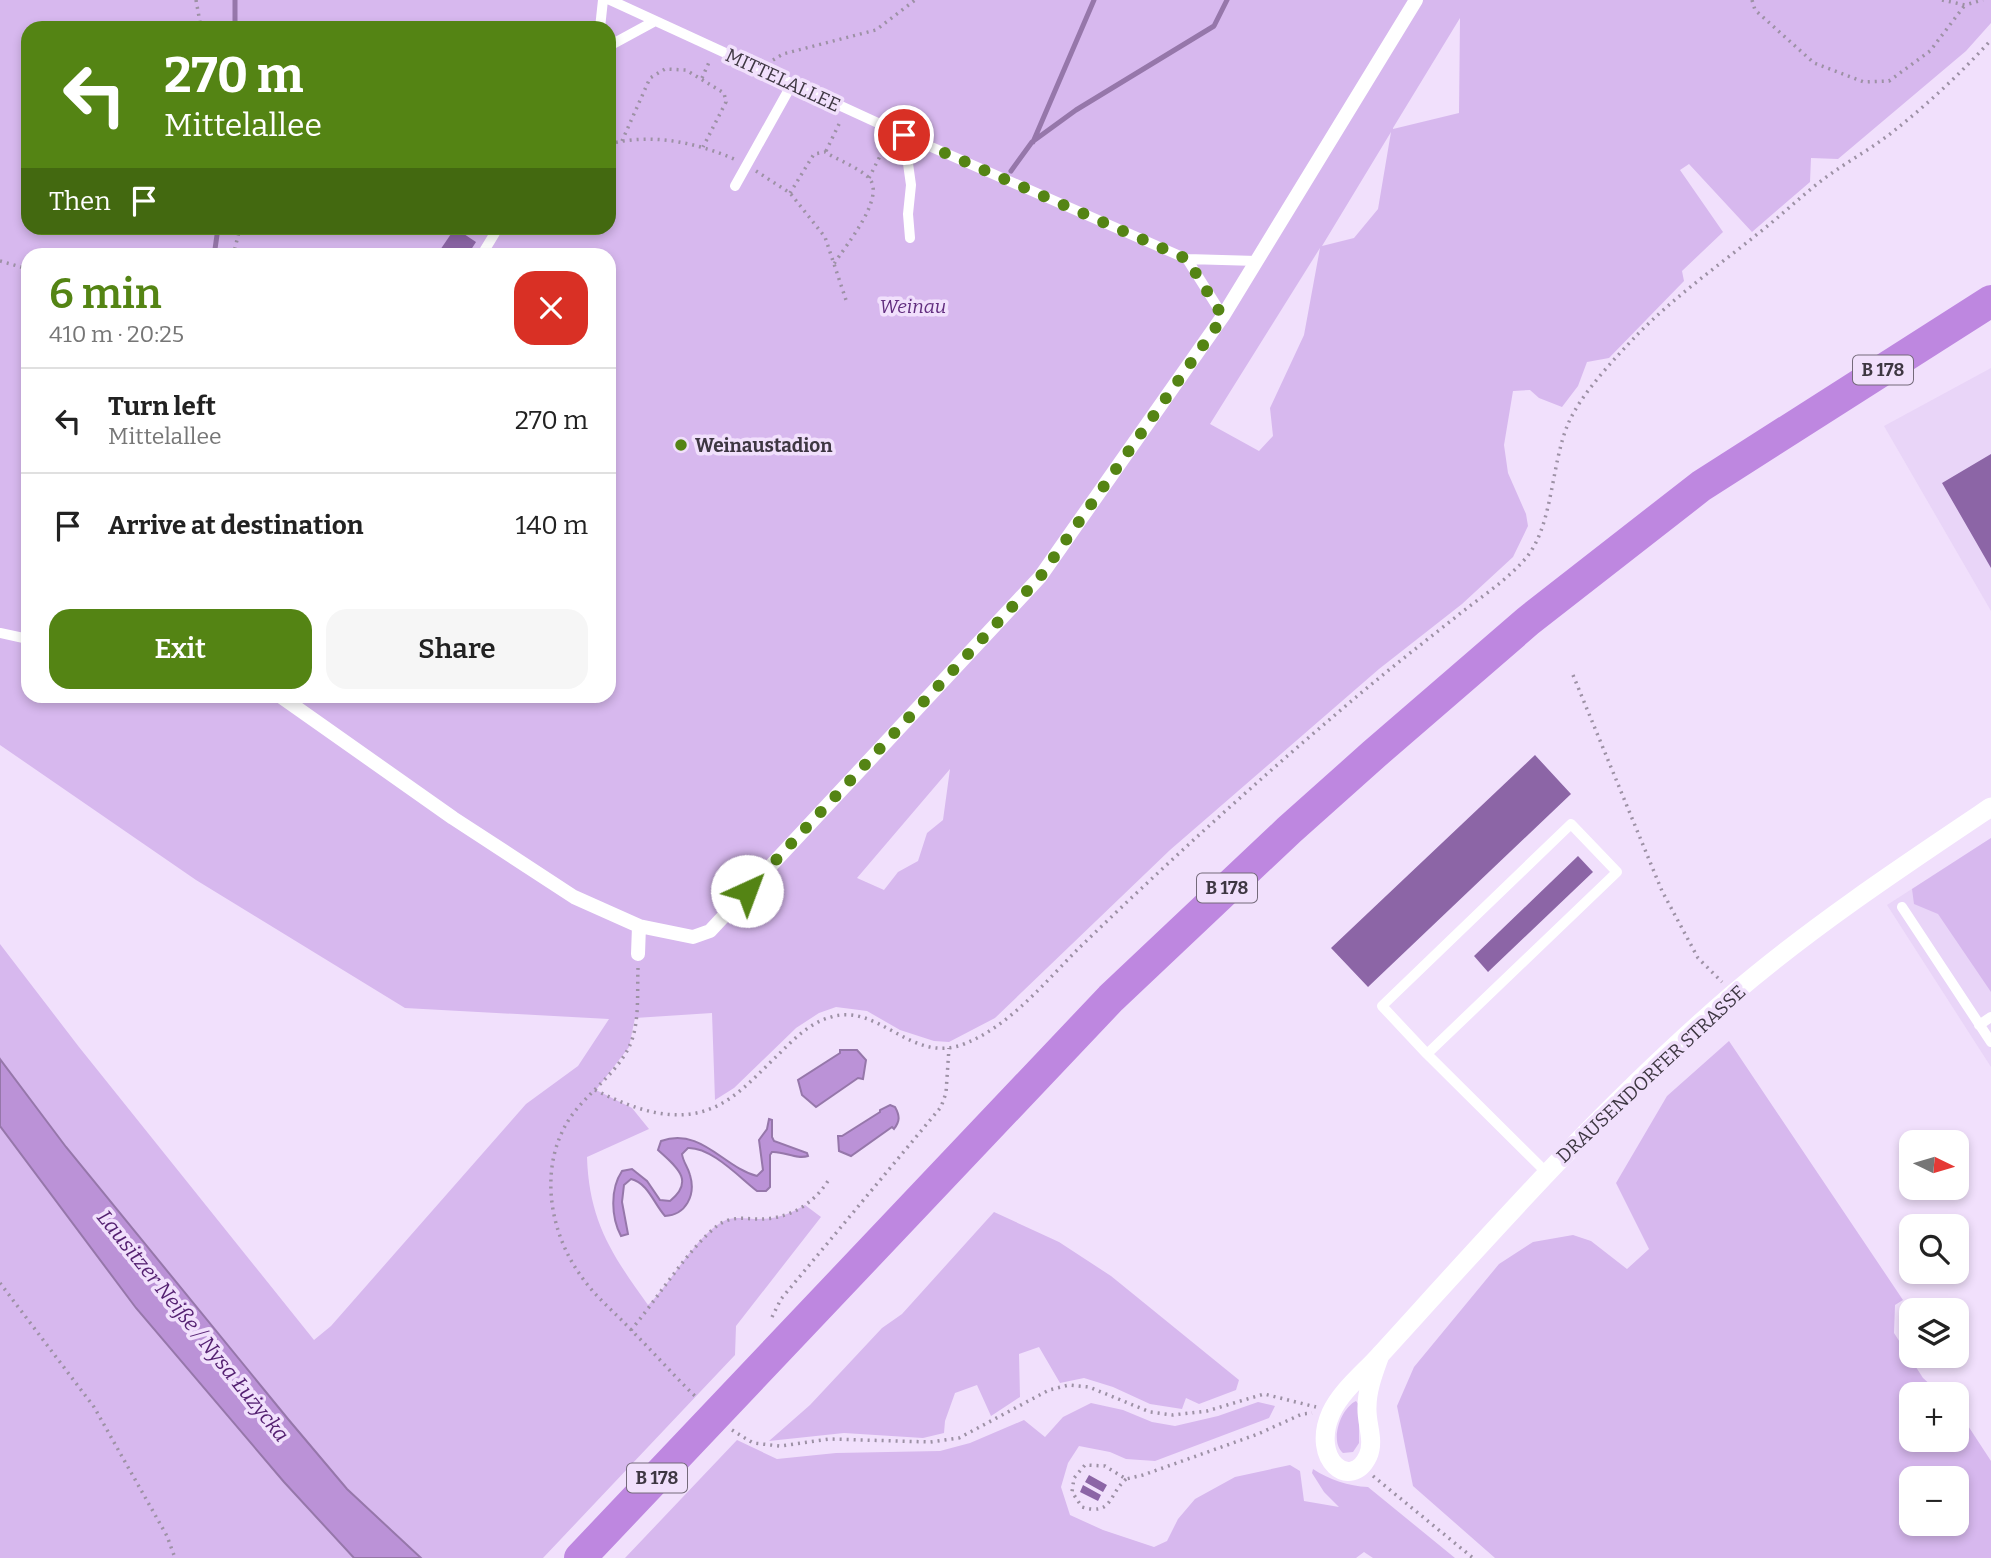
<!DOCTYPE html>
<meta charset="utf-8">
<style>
:root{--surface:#fff;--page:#f6f6f6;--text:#222;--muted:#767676;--line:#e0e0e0;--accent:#548414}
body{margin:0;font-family:Bitter,serif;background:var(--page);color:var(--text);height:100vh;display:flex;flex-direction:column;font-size:26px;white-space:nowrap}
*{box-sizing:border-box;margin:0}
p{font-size:23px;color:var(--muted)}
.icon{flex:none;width:38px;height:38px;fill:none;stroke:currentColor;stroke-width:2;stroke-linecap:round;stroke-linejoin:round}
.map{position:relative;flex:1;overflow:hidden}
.sheet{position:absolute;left:21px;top:248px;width:595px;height:455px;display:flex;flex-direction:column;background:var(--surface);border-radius:21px;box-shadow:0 4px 10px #0003}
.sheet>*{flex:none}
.banner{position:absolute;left:21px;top:21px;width:595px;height:214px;border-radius:21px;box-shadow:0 4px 10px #0003;background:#548414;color:#fff;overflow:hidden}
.needle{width:46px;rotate:95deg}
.controls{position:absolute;left:1899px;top:1130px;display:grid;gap:14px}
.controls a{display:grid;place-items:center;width:70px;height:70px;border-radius:14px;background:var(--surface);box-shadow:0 4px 10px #0003;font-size:35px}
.pin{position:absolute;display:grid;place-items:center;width:60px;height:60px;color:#fff;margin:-30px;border:4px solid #fff;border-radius:50%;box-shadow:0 2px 7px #0007}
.me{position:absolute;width:77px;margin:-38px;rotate:43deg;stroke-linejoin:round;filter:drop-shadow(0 0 5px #0008)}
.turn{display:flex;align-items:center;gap:24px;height:147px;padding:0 28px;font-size:32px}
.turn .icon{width:91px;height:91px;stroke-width:2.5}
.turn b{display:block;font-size:49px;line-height:60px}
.then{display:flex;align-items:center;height:66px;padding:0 28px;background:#0003;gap:14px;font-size:26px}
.round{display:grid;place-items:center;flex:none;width:74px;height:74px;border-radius:21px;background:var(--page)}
.overview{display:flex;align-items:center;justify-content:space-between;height:119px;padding:0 28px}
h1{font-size:42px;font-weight:600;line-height:52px;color:var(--accent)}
.primary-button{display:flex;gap:14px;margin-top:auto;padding:14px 28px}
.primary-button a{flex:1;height:80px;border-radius:21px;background:var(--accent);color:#fff;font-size:28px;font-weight:600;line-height:80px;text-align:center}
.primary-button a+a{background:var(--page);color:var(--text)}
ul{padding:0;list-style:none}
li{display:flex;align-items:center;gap:21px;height:105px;padding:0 28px;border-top:2px solid var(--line)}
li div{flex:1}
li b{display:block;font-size:26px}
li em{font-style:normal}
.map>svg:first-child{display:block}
.built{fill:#e9d5f8}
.green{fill:#d7b8ee;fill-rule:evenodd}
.water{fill:#bb92d7;stroke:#9677aa;stroke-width:2}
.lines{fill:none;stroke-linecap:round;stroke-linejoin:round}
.stream{stroke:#9677aa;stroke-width:5}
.building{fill:#8c65a6}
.path{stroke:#9d91a5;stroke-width:3.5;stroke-dasharray:2 5;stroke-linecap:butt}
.service{stroke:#fff;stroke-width:10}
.pedestrian{stroke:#fff;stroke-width:14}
.minor{stroke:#fff;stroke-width:19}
.trunk{stroke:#be87e0;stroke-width:32}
.route{stroke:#548414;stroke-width:12;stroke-dasharray:0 21.6}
.poi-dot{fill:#548414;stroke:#f1e0fc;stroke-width:2.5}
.labels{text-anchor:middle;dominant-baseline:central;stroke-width:7;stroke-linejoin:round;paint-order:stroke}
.shield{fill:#f1e0fc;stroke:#746a7a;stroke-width:2}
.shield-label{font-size:18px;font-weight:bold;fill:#3e3742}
.street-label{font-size:19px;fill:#3e3742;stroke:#f1e0fc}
.park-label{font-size:19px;font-style:italic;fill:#622e7f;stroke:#f1e0fc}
.poi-label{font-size:19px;font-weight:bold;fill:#3e3742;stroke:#f1e0fc;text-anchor:start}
.water-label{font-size:21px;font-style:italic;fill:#531f70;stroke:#f1e0fc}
</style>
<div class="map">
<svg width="1991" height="1558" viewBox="0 0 1991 1558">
<rect width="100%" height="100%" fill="#f1e0fc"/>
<path class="built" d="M1991,368V611L1884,426Z
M1991,838V1067L1887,905Z"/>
<path class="green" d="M0,0H1991V23L1966,51L1838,159L1811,158L1810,182L1752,232L1689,164L1680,170L1723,232L1682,271L1684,281L1609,358L1587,362L1578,386L1562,407L1539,398L1530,390L1513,391L1504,445L1508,473L1526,514L1528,526L1513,557L1462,604L1379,669L1170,850L995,1018L949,1042L934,1041L900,1030L867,1011L836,1007L819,1013L796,1028L734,1088L715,1100L712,1013L635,1018L629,1047L596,1090L632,1108L649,1129L587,1157C589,1221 612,1255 648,1305C671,1284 697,1233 726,1220C736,1216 748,1219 759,1219C777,1219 790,1214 805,1205L821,1217L736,1326L735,1355L543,1558H421L347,1489L288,1419L66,1147L0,1059V944L79,1047L314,1340L331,1326L526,1104L578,1066L609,1019L405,1008L196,880L0,745ZM1460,18L1459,113L1393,129V128ZM28,28H609V228H28ZM1391,132L1378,209L1354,238L1322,246ZM1320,248L1304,335L1270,408L1273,436L1259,451L1210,424ZM28,256H609V696H28ZM950,769L943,820L927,833L918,861L898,872L884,890L857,878Z
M1991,838V992L1938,914L1914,904L1912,889Z
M1729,1041L1903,1300L1895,1305L1894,1333L1923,1378L1942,1395H1911V1440H1956L1957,1409L1991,1461V1558H1495L1413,1486L1397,1406L1414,1367L1499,1264L1533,1242L1573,1235L1591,1241L1627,1269L1649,1249L1616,1183L1667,1096ZM1911,1479H1956V1524H1911Z
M0,1126L136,1308L284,1482L354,1558H0Z
M994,1212L1059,1242L1111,1276L1239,1380L1236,1390L1199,1404L1186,1398L1182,1409L1150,1404L1113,1387L1084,1378L1060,1383L1039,1347L1019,1354L1020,1397L991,1416L977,1385L955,1393L945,1421L944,1433L923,1438L844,1433L769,1441L810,1405L882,1328L902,1314Z
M1356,1401L1359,1405V1443L1353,1452L1343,1453C1329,1441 1341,1408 1356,1401Z
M1258,1402L1275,1406L1269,1418L1155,1461L1126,1459L1110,1452L1079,1446L1068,1463L1061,1487L1070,1515L1103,1530L1154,1547L1167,1541L1178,1519L1195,1499L1235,1477L1290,1465L1300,1471L1304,1501L1339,1507L1324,1492L1312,1473L1313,1469C1330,1480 1348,1486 1368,1487L1455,1558H1373L1364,1552L1356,1558H625L737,1440L777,1459L836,1453L940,1451L970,1443L1024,1420L1045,1437L1063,1417L1091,1403L1123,1410L1152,1422L1175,1426L1218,1416Z"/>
<path class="water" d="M840,1050H857L866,1060L863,1079L858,1078L816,1107L802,1095L798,1080L840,1053Z
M0,1059L66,1147L288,1419L347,1489L421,1558H354L284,1482L136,1308L0,1126Z
M890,1105L895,1107C900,1116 900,1121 894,1129L892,1127L851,1156L839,1151L838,1136H842L880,1112V1110Z
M769,1119L772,1120V1137L774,1141L807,1153L808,1156C797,1160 784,1151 772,1152L770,1155V1187L766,1191H757C739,1177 711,1147 688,1148L682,1154C683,1162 688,1167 690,1175C696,1195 686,1215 665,1216C654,1204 648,1183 631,1179L624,1185L622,1202L628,1234L621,1236C611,1217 610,1189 622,1171L632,1169L647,1181L660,1200L670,1201C696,1180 675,1166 658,1150L661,1141C701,1127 723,1167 757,1176L763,1170L759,1140L767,1129Z"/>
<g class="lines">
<path class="stream" d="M235,28V0
M1033,142L1094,0
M1011,171L1032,142L1076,110L1214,26L1227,0
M214,256L218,228"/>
</g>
<path class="building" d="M455,228L476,242L467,256H436Z
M1991,454V568L1942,483Z
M1535,755L1571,794L1368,987L1331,948Z
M1578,856L1593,872L1488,972L1474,956Z
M1089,1475L1107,1485L1103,1492L1085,1482Z
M1083,1485L1101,1495L1098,1501L1080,1492Z"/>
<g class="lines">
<path class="path" d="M196,0L201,28
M1752,0L1755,10L1814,63L1864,82L1889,81L1930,51L1965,5
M1942,0L1965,5L1983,0
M773,60L783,54L876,30L915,0
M702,78L710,60
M622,141L650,78L665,69L686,70L724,93L726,102L703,147
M609,144C651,133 695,142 734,159
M826,151L841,120
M756,171L790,193L825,237L847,303
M869,178L887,142
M790,193L814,154L825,152C838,160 857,167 868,177C888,196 845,246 834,264
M233,256L240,228
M0,261L28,269
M1573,675L1662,891L1698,958L1722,982
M638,968C637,992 640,1025 629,1047C615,1076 585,1094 568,1121C539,1168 549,1232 581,1276C596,1298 617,1314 635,1334C656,1355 676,1378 698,1399
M595,1090C638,1111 685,1129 729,1099C747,1087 762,1070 778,1055C793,1040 809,1023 831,1017C878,1002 912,1065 964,1044C1010,1026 1045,982 1079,948C1174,856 1272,767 1373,683C1402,659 1432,636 1462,612C1484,595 1508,579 1526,558C1553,526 1551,464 1568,424C1580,395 1615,358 1637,335C1674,297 1718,266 1760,232C1782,215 1802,195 1825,178C1848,161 1873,148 1895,130C1929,103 1962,72 1991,40
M0,1283L94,1407L167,1536L175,1558
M772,1317L781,1299L941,1107L946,1093L949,1048
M631,1330C658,1298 687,1250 718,1225C730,1217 742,1218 755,1219C786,1220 811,1207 828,1181
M732,1430L753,1443L780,1446L830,1439L930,1442L959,1438L1049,1390L1069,1385L1089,1387L1150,1412L1173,1415L1207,1411L1264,1394L1316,1407
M1373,1476L1473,1558
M1126,1479C1108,1495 1113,1516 1082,1507L1072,1492L1074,1478L1085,1465L1105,1466L1126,1479L1143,1475L1258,1434L1302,1414L1312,1413"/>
<path class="service" d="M610,0L904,135L1187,259L1257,261
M600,28L603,0
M609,46L655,21
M904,135L911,185L908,214L910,238
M735,186L792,84
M481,256L498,228
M1187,259L1223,316
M0,633L28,639
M1571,824L1617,872L1427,1054L1382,1006Z
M1902,907L1991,1042
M1979,1025L1991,1017
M1427,1054L1546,1172"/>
<path class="pedestrian" d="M280,696L453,818L574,897L639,926L693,937L710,931L1040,577L1223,316L1416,0
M638,954L639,926"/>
<path class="minor" d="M1380,1355C1493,1231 1605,1104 1733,994C1814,925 1903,866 1991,807
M1380,1355C1374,1372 1367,1389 1367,1407C1366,1424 1375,1440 1368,1456C1351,1492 1310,1460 1331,1413C1341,1391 1364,1373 1380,1355Z"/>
<path class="trunk" d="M580,1558L1111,998L1289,830L1373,755L1528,621L1701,486L1991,301"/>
</g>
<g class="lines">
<path class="route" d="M747,891L1040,577L1223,317L1187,259L904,135"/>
</g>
<circle class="poi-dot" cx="681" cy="445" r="7"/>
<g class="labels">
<g class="shield">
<rect x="1853" y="355.5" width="60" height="29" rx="5"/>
<rect x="1197" y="873.5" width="60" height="29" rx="5"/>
<rect x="627" y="1463.5" width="60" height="29" rx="5"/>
</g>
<g class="shield-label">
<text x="1883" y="370">B 178</text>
<text x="1227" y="888">B 178</text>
<text x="657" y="1478">B 178</text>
</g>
<g class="street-label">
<text transform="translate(783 80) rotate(25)">MITTELALLEE</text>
<text transform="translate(1651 1074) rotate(-43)">DRAUSENDORFER STRASSE</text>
</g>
<g class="park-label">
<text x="913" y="306">Weinau</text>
</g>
<g class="poi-label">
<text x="695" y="445">Weinaustadion</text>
</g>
<g class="water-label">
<text transform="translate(193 1326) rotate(51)">Lausitzer Neiße / Nysa Łużycka</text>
</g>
</g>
</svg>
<div class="controls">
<a><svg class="needle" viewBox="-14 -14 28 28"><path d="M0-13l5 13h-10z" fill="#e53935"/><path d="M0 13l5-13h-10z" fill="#767676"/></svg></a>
<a><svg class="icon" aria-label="search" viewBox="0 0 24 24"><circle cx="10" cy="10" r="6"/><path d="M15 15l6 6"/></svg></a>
<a><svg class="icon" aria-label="layers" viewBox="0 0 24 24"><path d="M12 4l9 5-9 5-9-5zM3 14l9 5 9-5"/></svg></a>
<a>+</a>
<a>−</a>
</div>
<div class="pin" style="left:904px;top:135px;background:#d93025"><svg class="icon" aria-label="arrive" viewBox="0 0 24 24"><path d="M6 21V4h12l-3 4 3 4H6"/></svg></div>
<svg class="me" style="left:747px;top:891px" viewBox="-20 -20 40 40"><circle r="19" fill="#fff"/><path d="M0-13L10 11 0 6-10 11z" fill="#548414"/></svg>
<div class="banner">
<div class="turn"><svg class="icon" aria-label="left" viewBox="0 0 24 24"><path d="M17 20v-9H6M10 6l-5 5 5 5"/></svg><div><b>270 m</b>Mittelallee</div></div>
<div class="then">Then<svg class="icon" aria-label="arrive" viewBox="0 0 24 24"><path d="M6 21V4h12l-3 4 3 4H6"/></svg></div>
</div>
<section class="sheet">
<div class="overview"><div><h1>6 min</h1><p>410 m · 20:25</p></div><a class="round" style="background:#d93025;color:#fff"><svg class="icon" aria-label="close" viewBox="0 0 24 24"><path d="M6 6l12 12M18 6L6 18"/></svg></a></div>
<ul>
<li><svg class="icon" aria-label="left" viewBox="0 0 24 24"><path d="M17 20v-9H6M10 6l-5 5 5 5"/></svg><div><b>Turn left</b><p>Mittelallee</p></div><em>270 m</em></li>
<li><svg class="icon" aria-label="arrive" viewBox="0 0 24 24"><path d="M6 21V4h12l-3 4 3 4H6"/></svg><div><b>Arrive at destination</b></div><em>140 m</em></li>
</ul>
<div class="primary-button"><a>Exit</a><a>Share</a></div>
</section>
</div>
